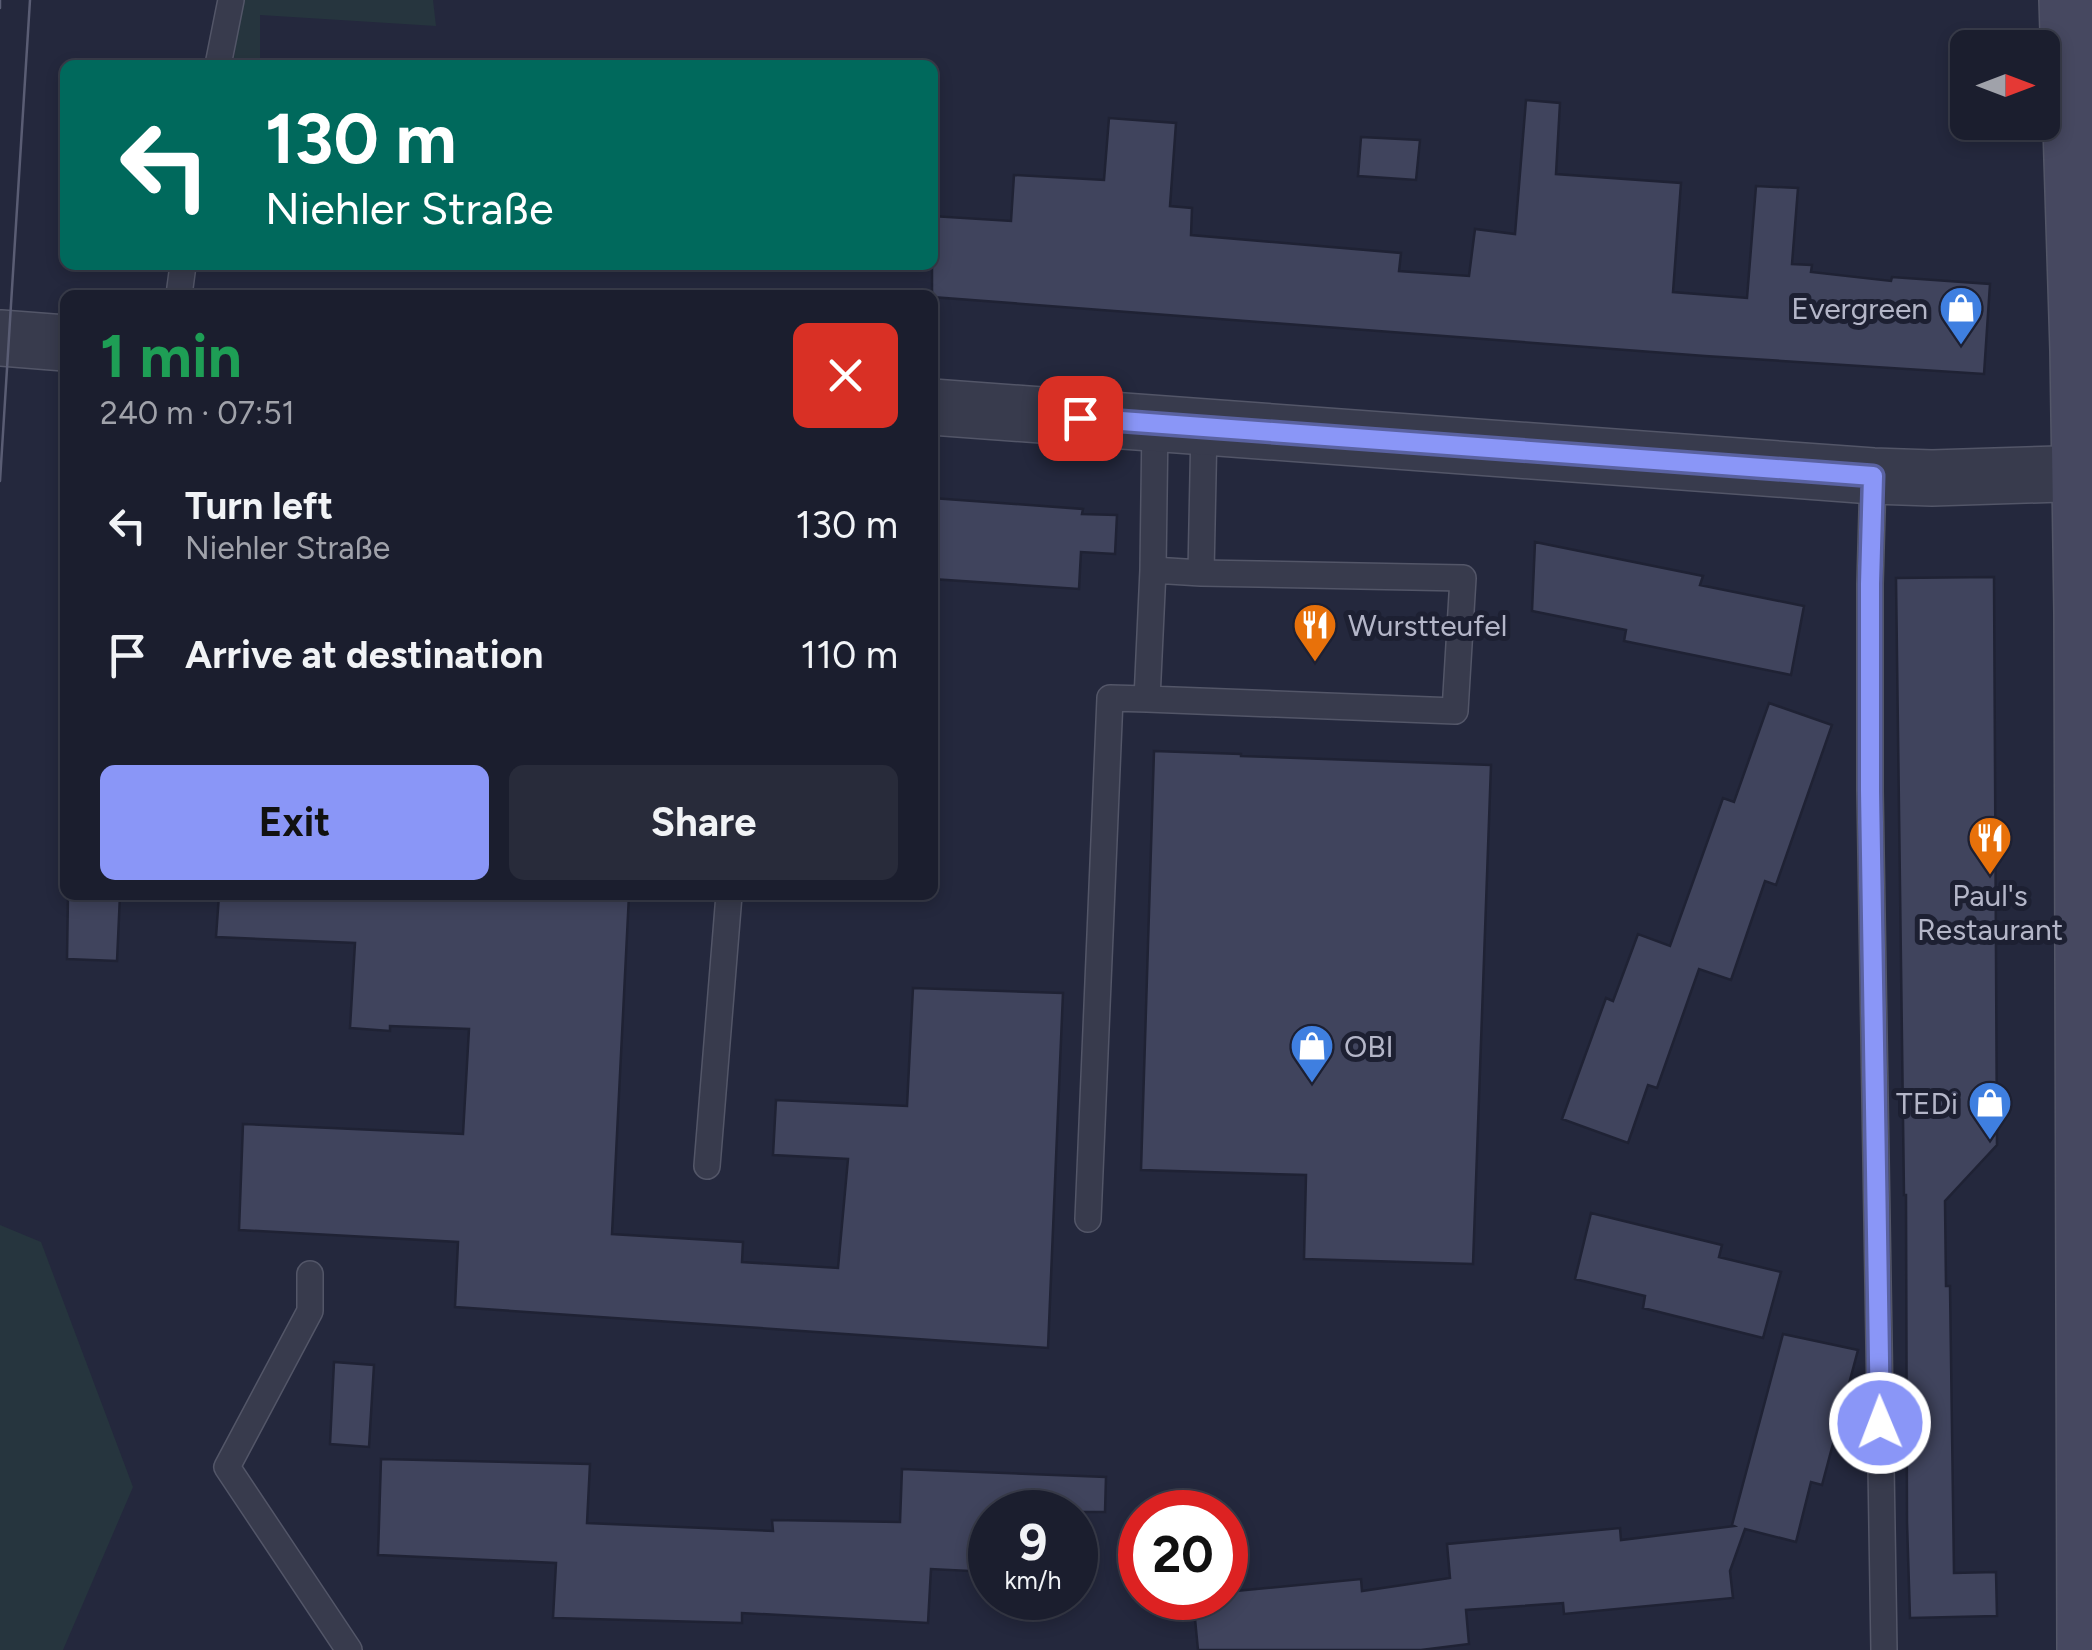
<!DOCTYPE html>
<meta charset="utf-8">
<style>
:root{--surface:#1b1e2e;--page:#282b3a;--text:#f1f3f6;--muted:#a0a2aa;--line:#393c4a;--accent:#8a96f7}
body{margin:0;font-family:Figtree,sans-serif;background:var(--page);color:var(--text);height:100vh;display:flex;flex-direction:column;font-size:38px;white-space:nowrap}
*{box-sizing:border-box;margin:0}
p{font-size:32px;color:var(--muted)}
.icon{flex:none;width:55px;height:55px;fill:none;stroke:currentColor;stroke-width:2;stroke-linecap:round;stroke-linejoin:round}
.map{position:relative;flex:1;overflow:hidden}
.side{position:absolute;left:60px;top:290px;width:878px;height:610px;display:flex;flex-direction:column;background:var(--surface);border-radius:15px;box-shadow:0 5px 15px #0003,0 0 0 2px var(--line)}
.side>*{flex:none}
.hud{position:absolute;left:60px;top:60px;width:878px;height:210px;border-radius:15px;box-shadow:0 5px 15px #0003,0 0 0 2px var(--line);background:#00695c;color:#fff;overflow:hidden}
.needle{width:65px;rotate:90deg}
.tools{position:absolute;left:1950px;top:30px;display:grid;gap:20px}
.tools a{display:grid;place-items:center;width:110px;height:110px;border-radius:15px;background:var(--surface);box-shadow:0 5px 15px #0003,0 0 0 2px var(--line);font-size:50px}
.speed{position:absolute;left:968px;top:1490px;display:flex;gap:20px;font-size:50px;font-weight:700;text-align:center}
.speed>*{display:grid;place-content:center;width:130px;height:130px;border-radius:50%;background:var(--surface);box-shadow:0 5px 15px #0003,0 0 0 2px var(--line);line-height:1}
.speed small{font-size:25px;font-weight:400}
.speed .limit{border:15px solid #d22;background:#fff;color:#111}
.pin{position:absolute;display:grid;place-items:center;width:85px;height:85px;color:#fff;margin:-42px;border-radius:20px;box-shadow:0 5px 15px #0006}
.me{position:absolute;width:110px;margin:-55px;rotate:359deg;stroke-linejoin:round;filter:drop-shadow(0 0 8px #0008)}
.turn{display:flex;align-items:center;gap:35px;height:210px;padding:0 40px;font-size:45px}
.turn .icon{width:130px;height:130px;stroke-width:2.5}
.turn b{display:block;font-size:70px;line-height:85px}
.round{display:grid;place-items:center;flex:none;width:105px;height:105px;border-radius:15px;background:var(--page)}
.headline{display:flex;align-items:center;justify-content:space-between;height:170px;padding:0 40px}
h1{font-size:60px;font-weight:700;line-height:75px;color:#1e9e55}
.primary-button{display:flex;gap:20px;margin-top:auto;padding:20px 40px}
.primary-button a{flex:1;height:115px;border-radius:15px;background:var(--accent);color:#111;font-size:40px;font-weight:700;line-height:115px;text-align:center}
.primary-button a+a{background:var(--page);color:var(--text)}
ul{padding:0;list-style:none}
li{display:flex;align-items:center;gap:30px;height:130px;padding:0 40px}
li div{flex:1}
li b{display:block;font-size:38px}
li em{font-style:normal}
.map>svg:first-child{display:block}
.green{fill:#26353e}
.building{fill:#40445d;stroke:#1f2234;stroke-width:2.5}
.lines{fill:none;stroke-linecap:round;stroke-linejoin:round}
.service-casing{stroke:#535668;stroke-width:28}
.tertiary-casing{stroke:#535668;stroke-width:58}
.secondary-casing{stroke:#535668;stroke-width:58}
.service{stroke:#383b4d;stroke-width:25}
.tertiary{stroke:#383b4d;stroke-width:55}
.secondary{stroke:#464860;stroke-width:55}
.tram{stroke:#5a5d74;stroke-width:2.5}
.route-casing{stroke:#5a62a1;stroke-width:25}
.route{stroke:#8a96f7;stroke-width:18}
.labels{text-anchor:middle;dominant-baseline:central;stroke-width:10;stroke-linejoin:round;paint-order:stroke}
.poi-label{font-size:30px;fill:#b4b6c8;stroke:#1d2032;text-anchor:end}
</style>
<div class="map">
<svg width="2092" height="1650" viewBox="0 0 2092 1650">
<rect width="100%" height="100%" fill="#24283d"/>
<path class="green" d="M242,0H433L436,26L260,15V65H233Z
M0,1225L41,1242L133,1487L63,1650H0Z"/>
<path class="building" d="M1526,100L1560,103L1556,174L1681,183L1673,292L1747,298L1756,186L1798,188L1792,264L1812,265L1811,272L1891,281L1892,277L1990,284L1984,374L1705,356L932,297V216L1011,221L1014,175L1104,180L1109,118L1176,123L1170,206L1192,208L1191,235L1401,253L1399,271L1469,276L1475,229L1515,234Z
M1361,137L1420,140L1416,180L1358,176Z
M932,498L1083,509L1082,514L1117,515L1115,554L1081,552L1079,589L932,579Z
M1535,542L1703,576L1700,585L1804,606L1791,675L1624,641L1626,630L1532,611Z
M1994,577L1997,1145L1945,1201L1946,1286H1950L1954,1573L1996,1572L1997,1616L1910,1618L1907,1522L1906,1195H1904L1896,578Z
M1769,703L1832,725L1776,885L1765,881L1731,980L1699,969L1657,1088L1648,1085L1628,1143L1562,1119L1606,998L1613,1001L1638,934L1670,946L1723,798L1734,802Z
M1154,751L1241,754V756L1491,765L1473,1264L1304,1259L1306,1175L1141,1170Z
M68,895H120L117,961L67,959Z
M219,895H629L612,1234L743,1242L742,1262L838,1268L848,1159L773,1155L776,1100L907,1106L913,988L1063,993L1048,1348L455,1307L458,1242L239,1230L243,1124L463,1134L469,1029L390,1026V1031L350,1028L355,943L216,937Z
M1591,1213L1722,1245L1719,1257L1781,1272L1763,1338L1643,1308L1645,1296L1575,1279Z
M1783,1334L1858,1350L1822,1485L1811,1482L1796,1542L1745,1529L1730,1571L1733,1598L1564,1614L1563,1603L1466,1610L1469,1644L1421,1650H1198L1193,1598H1225V1592L1361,1579L1362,1591L1450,1578L1447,1544L1620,1528L1621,1540L1734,1526L1732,1525Z
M334,1362L374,1365L369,1447L330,1444Z
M381,1459L590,1464L587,1523L773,1531L772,1520L900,1522L902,1469L1106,1477L1105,1512H990V1572L931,1569L928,1623L742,1613V1623L553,1618L556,1563L378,1555Z"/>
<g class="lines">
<defs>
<path id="service" d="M218,65L231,0
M179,295L183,265
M1155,423L1153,570L1147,699L1455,711L1463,578L1201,573L1204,427
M1873,476L1870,584V791L1884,1650
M1153,570L1201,573
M707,1166L729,895
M1088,1219L1110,698L1147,699
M310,1274V1311L227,1467L349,1650"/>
<path id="tertiary" d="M0,338L65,343
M932,407L1873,476L1932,478L2092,473"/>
<path id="secondary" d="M2067,0L2078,350L2082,612L2085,1650"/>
</defs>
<use href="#service" class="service-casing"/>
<use href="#tertiary" class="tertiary-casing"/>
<use href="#secondary" class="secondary-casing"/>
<use href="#service" class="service"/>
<use href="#tertiary" class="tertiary"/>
<use href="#secondary" class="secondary"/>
<path class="tram" d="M0,8V0
M0,481L30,0"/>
</g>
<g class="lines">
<defs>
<path id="route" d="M1080,418L1873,476L1870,584V791L1880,1423"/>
</defs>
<use href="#route" class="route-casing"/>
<use href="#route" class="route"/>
</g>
<defs>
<symbol id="shop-pin" viewBox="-11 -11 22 30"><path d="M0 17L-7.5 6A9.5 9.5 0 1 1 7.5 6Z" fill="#3f7fe0" stroke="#1d2032"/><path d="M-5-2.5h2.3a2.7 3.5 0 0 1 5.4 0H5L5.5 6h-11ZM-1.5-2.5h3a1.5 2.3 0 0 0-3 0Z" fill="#fff"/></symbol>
<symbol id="restaurant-pin" viewBox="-11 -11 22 30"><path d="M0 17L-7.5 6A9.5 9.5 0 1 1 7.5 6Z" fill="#e8710a" stroke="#1d2032"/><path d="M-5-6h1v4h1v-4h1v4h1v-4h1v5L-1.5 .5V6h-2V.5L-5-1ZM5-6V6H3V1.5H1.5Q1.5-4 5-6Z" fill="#fff"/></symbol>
</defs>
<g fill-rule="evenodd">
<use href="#shop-pin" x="1936" y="283" width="50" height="68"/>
<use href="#restaurant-pin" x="1290" y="600" width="50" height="68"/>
<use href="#restaurant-pin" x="1965" y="813" width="50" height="68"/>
<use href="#shop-pin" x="1287" y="1021" width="50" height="68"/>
<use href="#shop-pin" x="1965" y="1078" width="50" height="68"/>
</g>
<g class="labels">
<g class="poi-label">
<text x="1928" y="308">Evergreen</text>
<text x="1348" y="625" text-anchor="start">Wurstteufel</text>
<text x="1990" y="895" text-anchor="middle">Paul's<tspan x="1990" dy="34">Restaurant</tspan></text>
<text x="1344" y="1046" text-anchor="start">OBI</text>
<text x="1958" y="1103">TEDi</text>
</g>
</g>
</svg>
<div class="tools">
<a><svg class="needle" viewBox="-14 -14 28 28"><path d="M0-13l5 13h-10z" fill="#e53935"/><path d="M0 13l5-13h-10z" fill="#a0a2aa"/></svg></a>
</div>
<div class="speed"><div>9<small>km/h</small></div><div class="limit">20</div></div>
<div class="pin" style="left:1080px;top:418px;background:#d93025"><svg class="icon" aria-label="arrive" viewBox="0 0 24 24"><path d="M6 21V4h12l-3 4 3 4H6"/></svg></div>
<svg class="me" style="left:1880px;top:1423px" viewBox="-20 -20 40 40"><circle r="17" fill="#8a96f7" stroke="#fff" stroke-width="3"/><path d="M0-11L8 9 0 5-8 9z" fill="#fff"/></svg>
<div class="hud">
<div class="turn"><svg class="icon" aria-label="left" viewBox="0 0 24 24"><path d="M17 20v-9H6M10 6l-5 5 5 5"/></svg><div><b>130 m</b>Niehler Straße</div></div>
</div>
<section class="side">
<div class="headline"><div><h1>1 min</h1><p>240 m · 07:51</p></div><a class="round" style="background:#d93025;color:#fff"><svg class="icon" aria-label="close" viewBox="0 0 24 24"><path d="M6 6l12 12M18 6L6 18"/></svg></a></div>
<ul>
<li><svg class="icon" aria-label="left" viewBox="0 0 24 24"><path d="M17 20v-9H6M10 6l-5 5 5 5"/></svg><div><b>Turn left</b><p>Niehler Straße</p></div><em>130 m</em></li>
<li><svg class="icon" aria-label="arrive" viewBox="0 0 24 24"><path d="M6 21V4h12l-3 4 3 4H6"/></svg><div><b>Arrive at destination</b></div><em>110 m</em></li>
</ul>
<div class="primary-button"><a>Exit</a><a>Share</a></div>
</section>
</div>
